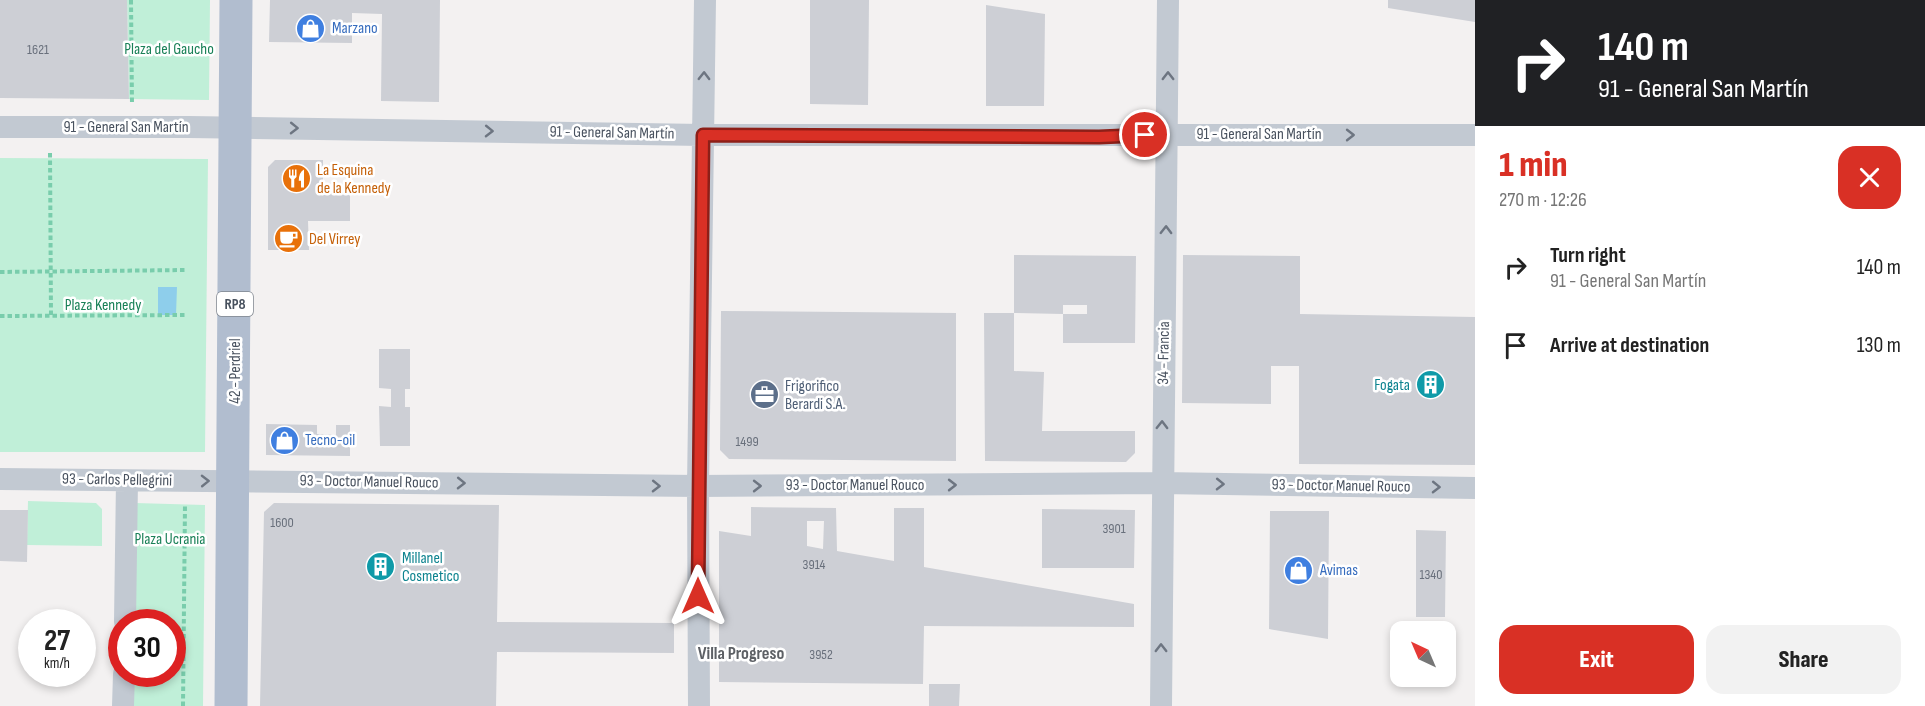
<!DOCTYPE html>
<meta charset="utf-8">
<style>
:root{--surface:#fff;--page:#f2f2f2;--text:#222;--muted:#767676;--accent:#d93025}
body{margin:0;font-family:"Sofia Sans Condensed",sans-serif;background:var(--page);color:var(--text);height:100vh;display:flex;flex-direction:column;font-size:22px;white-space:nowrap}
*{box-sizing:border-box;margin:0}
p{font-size:20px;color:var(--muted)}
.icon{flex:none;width:33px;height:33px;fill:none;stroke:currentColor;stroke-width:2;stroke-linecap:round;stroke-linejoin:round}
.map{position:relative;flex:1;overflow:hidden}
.side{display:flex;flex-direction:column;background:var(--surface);width:450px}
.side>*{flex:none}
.guide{background:#202124;color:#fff;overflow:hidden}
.needle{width:39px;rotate:316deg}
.controls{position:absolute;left:1390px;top:621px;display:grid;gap:12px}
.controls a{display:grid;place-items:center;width:66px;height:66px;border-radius:12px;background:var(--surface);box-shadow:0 3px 9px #0003;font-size:30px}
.speed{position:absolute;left:18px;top:609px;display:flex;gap:12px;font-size:30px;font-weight:700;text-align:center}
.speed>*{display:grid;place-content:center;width:78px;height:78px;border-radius:50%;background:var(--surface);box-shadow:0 3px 9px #0003;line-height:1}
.speed small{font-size:15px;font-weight:400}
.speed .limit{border:9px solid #d22;background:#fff;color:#111}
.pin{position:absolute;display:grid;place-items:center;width:51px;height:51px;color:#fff;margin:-26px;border:3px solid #fff;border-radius:50%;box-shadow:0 2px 6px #0007}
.me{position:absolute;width:66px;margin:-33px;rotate:0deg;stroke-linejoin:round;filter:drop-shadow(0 0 4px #0008)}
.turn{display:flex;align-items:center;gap:21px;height:126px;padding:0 24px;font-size:27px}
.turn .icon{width:78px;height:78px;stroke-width:2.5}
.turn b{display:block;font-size:42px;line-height:51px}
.round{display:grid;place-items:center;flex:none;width:63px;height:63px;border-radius:18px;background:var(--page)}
.summary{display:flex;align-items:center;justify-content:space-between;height:102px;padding:0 24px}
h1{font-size:36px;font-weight:800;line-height:45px;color:var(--accent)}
.primary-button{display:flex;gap:12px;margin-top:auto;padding:12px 24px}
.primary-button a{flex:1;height:69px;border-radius:18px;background:var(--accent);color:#fff;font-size:24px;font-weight:800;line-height:69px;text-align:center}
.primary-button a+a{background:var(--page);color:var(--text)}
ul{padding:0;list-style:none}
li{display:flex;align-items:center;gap:18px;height:78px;padding:0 24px}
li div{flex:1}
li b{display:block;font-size:22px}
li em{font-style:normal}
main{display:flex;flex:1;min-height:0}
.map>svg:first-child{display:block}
.green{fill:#c0efd8}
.water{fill:#8eceeb}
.building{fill:#cdcfd5;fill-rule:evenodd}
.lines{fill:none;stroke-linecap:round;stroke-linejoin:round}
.path{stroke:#79cdac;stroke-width:4;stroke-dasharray:4.5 3;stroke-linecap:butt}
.minor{stroke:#c2c9d2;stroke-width:22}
.primary{stroke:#b1bdcf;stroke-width:33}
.oneway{stroke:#6d7581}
.route-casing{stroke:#8d1f18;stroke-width:15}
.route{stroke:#d93025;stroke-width:10}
.labels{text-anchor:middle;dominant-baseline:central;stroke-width:5;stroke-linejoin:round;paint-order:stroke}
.number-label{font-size:14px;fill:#69707c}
.shield{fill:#fff;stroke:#7f858e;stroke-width:1.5}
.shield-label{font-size:15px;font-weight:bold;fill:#48515e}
.shop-label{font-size:16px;fill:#366cbe;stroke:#fff;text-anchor:start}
.park-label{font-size:16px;fill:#198057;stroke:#fff}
.street-label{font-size:16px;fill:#48515e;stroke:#fff}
.food-label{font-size:16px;fill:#c56008;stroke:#fff;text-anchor:start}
.culture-label{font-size:16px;fill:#0d838f;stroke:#fff;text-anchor:end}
.service-label{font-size:16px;fill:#4e5e75;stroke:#fff;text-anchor:start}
.neighbourhood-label{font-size:18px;font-weight:bold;fill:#5d6065;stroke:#fff}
</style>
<main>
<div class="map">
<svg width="1475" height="706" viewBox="0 0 1475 706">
<rect width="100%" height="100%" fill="#f3f1f1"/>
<path class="green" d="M127,0H210L209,100L129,99Z
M0,158L208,159L205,452H0Z
M28,501L96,503L102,509V546L27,545Z
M135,503L205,505L203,706H134V674H172V622H134Z"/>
<path class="water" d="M158,287H177L176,315H158Z"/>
<path class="building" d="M0,0H127L129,99L0,98Z
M270,0H440L439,102L381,101L382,14L352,13V43L269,42Z
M810,0H869L868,105L810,104Z
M1388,0H1475V22L1388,8Z
M986,5L1045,14L1044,106H986Z
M275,160H323V191H350V221H308L309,250H268V167Z
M1014,255L1136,256L1135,343H1063V314H1087V305H1063V314L1014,313Z
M1183,255L1300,256V314L1475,317V465L1299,464V366H1271V404L1182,403Z
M721,311L956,313V461L729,459L720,450Z
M984,313H1014V371L1044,372L1042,431H1135V453L1126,462L985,461Z
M379,349H410V389H405V407H410V446H380L379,406L391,407V389L379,388Z
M266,424L317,425V434L336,435V425H350V456L266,455Z
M274,503L499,505L497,622L674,623V653L497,652L496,706H260L264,512Z
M751,507L836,508L837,551L894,561V508H924V567L1134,604V627L924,626L923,684L719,682V531L751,536ZM807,521H824L823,549L807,546Z
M1042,509L1135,510L1134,568H1042Z
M0,510H28L27,562L0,561Z
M1270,511H1329L1328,639L1269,629Z
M1416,530L1446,531L1445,617H1416Z
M929,684H960L959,706H929Z"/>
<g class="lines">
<path class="path" d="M131,0L132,104
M50,153L51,316
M0,272L187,270
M0,316L187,315
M183,706L185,504"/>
<path class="minor" d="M0,127H189L703,135H1475
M0,479L698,486L1161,483L1475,488
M125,622L127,481
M123,706L124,674
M699,706L698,486L705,0
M1161,706L1168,0"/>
<path class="primary" d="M231,706L236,0"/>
</g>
<defs><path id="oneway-chevron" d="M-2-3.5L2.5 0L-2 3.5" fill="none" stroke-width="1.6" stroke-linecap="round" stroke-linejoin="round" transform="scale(1.5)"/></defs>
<g class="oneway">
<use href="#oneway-chevron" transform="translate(704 76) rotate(-89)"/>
<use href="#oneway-chevron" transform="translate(1168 76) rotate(-90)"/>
<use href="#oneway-chevron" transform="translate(294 128) rotate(1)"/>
<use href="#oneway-chevron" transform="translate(489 131) rotate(1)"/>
<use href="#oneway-chevron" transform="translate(1350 135)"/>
<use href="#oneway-chevron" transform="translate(1166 230) rotate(-89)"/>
<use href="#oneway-chevron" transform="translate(1162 425) rotate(-89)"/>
<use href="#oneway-chevron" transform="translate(205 481) rotate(-1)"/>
<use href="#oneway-chevron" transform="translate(461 483) rotate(1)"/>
<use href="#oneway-chevron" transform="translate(1220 484) rotate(1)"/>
<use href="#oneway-chevron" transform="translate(952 485)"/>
<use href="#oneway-chevron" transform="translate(656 486) rotate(1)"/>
<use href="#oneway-chevron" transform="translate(757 486)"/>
<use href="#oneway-chevron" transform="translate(1436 487) rotate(1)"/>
<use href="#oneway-chevron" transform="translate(1161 648) rotate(-90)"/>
</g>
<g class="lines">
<defs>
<path id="route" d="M698,596L703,135L1099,137L1145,135"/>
</defs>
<use href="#route" class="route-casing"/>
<use href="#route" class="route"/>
</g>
<defs>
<symbol id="shop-disc" viewBox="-11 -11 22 22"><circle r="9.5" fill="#3f7fe0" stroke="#fff"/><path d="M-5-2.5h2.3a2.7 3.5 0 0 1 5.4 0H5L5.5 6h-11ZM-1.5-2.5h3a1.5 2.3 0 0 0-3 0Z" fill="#fff"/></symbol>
<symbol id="restaurant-disc" viewBox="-11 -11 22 22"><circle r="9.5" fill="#e8710a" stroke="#fff"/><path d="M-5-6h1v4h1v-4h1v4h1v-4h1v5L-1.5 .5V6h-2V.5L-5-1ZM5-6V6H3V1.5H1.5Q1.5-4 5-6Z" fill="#fff"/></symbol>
<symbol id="cafe-disc" viewBox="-11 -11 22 22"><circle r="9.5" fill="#e8710a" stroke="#fff"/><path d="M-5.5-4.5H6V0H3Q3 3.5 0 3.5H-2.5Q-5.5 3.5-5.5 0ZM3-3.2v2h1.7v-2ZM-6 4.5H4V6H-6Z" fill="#fff"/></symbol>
<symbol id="building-disc" viewBox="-11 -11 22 22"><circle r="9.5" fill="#0f9aa8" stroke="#fff"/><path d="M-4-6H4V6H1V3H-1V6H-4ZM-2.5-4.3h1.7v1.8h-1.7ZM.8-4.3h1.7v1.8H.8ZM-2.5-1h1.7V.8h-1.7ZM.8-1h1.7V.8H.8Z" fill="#fff"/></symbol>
<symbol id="office-disc" viewBox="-11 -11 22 22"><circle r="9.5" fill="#5c6f8a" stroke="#fff"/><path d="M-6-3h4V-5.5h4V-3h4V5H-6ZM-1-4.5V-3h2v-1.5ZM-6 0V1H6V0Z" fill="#fff"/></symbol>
</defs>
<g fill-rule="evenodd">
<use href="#shop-disc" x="294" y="12" width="33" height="33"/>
<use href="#restaurant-disc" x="280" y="162" width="33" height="33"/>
<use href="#cafe-disc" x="272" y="222" width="33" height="33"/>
<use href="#building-disc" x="1414" y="368" width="33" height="33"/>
<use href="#office-disc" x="748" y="378" width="33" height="33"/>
<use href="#shop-disc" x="268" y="424" width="33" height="33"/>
<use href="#building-disc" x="364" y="550" width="33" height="33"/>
<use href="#shop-disc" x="1282" y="554" width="33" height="33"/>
</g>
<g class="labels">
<g class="number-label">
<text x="38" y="49">1621</text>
<text x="747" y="441">1499</text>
<text x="282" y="522">1600</text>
<text x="1114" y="528">3901</text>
<text x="814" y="564">3914</text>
<text x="1431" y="574">1340</text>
<text x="821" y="654">3952</text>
</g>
<rect class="shield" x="217" y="292" width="36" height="24" rx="4.5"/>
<g class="shield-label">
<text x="235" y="304">RP8</text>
</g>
<g class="shop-label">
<text x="332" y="28">Marzano</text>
<text x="305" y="440">Tecno-oil</text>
<text x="1320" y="570">Avimas</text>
</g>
<g class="park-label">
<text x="169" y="49">Plaza del Gaucho</text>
<text x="103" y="305">Plaza Kennedy</text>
<text x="170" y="539">Plaza Ucrania</text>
</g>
<g class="street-label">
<text x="126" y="127">91 - General San Martín</text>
<text transform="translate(612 133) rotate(1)">91 - General San Martín</text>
<text x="1259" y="134">91 - General San Martín</text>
<text transform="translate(1164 353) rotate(-89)">34 - Francia</text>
<text transform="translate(235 371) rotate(-90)">42 - Perdriel</text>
<text transform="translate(117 480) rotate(1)">93 - Carlos Pellegrini</text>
<text transform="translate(369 482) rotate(1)">93 - Doctor Manuel Rouco</text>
<text x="855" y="485">93 - Doctor Manuel Rouco</text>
<text transform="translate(1341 486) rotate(1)">93 - Doctor Manuel Rouco</text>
</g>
<g class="food-label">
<text x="317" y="170">La Esquina<tspan x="317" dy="18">de la Kennedy</tspan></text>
<text x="309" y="239">Del Virrey</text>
</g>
<g class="culture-label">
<text x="1410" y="385">Fogata</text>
<text x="402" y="558" text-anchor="start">Millanel<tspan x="402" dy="18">Cosmetico</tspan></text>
</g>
<g class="service-label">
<text x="785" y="386">Frigorifico<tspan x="785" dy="18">Berardi S.A.</tspan></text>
</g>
<g class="neighbourhood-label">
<text x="741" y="653">Villa Progreso</text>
</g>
</g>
</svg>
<div class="controls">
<a><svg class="needle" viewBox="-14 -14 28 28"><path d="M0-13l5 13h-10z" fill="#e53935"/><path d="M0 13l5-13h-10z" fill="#767676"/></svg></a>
</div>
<div class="speed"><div>27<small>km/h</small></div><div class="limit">30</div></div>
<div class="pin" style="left:1145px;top:135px;background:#d93025"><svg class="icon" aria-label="arrive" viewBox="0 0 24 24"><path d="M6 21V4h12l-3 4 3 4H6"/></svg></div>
<svg class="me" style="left:698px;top:596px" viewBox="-20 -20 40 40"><path d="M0-17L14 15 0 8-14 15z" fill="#d93025" stroke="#fff" stroke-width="4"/></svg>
</div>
<section class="side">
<div class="guide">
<div class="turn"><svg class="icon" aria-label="right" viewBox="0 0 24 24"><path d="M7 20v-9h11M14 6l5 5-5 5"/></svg><div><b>140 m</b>91 - General San Martín</div></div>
</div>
<div class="summary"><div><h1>1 min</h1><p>270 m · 12:26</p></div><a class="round" style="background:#d93025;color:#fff"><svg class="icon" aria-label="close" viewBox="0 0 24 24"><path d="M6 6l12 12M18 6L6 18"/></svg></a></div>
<ul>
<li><svg class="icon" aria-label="right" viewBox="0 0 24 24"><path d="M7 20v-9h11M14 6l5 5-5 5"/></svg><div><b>Turn right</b><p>91 - General San Martín</p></div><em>140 m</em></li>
<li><svg class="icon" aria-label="arrive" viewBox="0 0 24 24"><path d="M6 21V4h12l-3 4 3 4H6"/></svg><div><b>Arrive at destination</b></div><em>130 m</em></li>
</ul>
<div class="primary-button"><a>Exit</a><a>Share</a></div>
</section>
</main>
